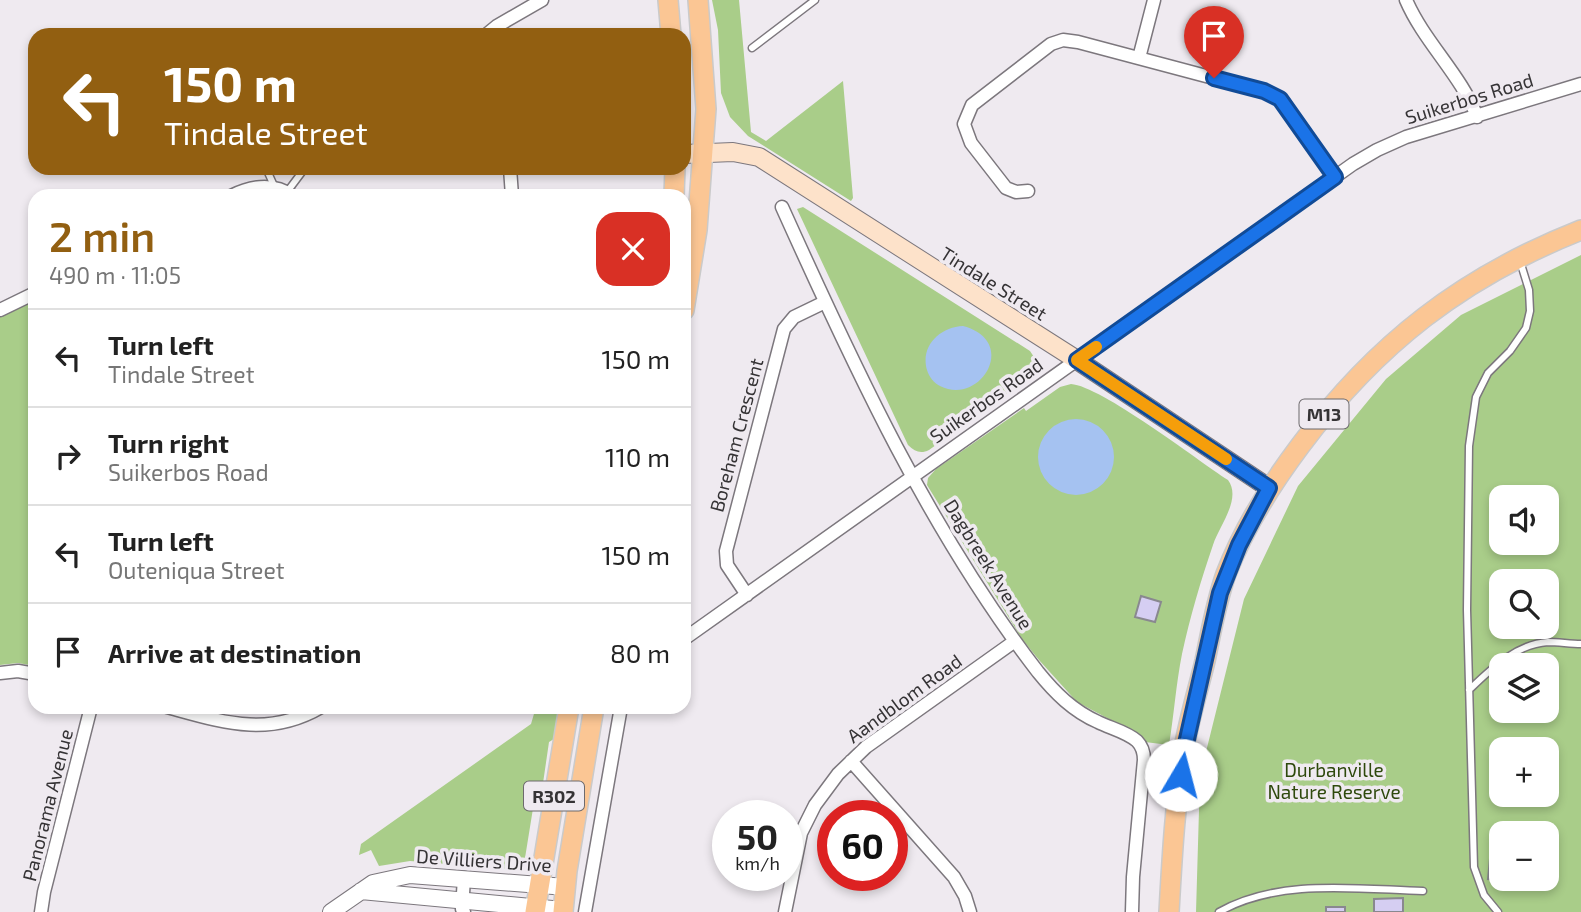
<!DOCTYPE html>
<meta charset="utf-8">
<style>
:root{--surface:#fff;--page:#f2f2f2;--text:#222;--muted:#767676;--line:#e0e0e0;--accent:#925f11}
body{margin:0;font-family:"Exo 2",sans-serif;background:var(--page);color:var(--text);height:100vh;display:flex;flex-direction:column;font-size:26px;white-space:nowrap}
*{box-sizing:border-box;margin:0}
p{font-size:23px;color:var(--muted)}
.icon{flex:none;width:38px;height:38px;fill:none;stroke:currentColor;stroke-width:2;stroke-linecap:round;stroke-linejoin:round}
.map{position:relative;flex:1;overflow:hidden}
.details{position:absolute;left:28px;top:189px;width:663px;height:525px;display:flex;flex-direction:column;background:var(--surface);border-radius:21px;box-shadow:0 4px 10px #0003}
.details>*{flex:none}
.hud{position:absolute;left:28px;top:28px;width:663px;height:147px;border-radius:21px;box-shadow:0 4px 10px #0003;background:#925f11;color:#fff;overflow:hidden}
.controls{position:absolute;left:1489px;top:485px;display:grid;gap:14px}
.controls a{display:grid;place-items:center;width:70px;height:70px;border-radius:14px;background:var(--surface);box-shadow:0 4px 10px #0003;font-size:35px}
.speed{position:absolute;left:712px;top:800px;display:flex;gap:14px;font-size:35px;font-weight:700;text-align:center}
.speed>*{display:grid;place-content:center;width:91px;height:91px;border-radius:50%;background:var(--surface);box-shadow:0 4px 10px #0003;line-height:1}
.speed small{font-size:18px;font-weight:400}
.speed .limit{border:10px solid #d22;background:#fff;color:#111}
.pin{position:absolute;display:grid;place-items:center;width:60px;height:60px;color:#fff;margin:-72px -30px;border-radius:50% 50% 50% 0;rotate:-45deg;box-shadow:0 0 7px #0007}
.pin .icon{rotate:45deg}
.me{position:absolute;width:77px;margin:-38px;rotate:8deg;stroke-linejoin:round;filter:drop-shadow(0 0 5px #0008)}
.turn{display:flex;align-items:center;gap:24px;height:147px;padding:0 21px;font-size:32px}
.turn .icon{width:91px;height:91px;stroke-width:2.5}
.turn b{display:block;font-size:49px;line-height:60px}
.round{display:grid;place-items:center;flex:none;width:74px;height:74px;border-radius:21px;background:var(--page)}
.overview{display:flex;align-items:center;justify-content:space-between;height:119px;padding:0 21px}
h1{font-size:42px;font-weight:600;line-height:52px;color:var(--accent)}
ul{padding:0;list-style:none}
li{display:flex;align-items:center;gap:21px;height:98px;padding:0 21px;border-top:2px solid var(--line)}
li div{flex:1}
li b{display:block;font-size:26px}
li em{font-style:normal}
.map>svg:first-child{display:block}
.green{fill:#a9cd89;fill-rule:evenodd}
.water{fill:#a5c2f1}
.building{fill:#d5cef2;stroke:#89888f;stroke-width:2}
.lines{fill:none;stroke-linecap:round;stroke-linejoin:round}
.service-casing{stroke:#7c777d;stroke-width:9}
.minor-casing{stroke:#7c777d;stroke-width:15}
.tertiary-casing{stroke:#7c777d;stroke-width:18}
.secondary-casing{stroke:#7c777d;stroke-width:20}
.primary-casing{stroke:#cacaca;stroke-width:22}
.service{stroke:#fff;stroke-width:6}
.minor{stroke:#fff;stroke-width:12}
.tertiary{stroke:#fff;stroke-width:16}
.secondary{stroke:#fde2ca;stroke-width:18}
.primary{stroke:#fbc694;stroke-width:19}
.route-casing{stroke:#114b97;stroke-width:18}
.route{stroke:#1a73e8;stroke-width:12}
.slow{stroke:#f59e0b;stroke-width:12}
.labels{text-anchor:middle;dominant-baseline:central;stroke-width:7;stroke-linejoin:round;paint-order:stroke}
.shield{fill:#efeaf0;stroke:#6d6a6d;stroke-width:2}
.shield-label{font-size:18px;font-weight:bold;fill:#353335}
.street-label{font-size:19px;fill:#353335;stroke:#efeaf0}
.park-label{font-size:19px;fill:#2e490c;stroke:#efeaf0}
</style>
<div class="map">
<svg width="1581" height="912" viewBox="0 0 1581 912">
<rect width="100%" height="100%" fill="#efeaf0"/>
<path class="green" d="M712,0H739L751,132L766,141L843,81L853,198L851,201L748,136L730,117L721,93L718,30Z
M803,207L1030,351L1036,360L1035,374L929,450C921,454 915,452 908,445L797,209Z
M1581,255V912H1196L1200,776L1244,599L1298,486L1386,379L1461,315ZM1502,497H1547V542H1502ZM1502,581H1547V626H1502ZM1502,665H1547V710H1502ZM1502,749H1547V794H1502ZM1502,833H1547V878H1502Z
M35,298V666L18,663L0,665V315Z
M1071,384C1101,386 1197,460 1228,480C1242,499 1219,526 1213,545C1201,580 1190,617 1182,654C1176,684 1174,715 1169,745L1145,742L1137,734L1077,702L1039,660L1022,639L927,485L928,478L936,469L1024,408L1026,411L1060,387Z
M536,707H560L554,739L549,742L542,790L535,796L525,858L519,867L511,869L410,861L379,866L371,850L359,855L361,844L531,724Z"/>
<path class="water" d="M963,326C1020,341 980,407 940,386C934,383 929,377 927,370C920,346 940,327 963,326Z
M1038 457a38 38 0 1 1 76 0a38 38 0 1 1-76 0Z"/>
<path class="building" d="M1141,596L1161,602L1155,622L1135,617Z
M1491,848L1502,849V878H1520V882L1488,879Z
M1403,898V912H1374V899Z
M1326,907H1345V912H1326Z"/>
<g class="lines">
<defs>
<path id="service" d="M752,48L815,0
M266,168L275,188
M287,192L305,168
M1469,690C1491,669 1516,644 1548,642C1559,642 1570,644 1581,644
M1219,912C1279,878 1356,889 1423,891
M1498,912L1484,895L1474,867L1467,610L1469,446L1476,397L1488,373L1510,351L1526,328L1530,311L1529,290L1520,261"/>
<path id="minor" d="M1406,0C1424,42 1462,76 1477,117
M486,35L497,26L542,0
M1139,58L1154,0
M510,168L512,196
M1028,191L1016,192L1006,188L971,143L964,124L972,105L1051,44L1063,40L1078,42L1270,93L1284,103L1335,177
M231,196C251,186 273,182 293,196
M782,207C854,367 930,532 1038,672C1055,693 1073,711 1098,722C1110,728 1127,732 1137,741C1142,746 1144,753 1144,760L1133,877L1132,912
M0,310L35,293
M747,595L727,565L726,551L784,329L794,317L825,302
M684,639L1353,164L1377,150L1406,137L1581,84
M0,673L18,671L35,674
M167,707C222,722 268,738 321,707
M851,761L954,877L965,896L970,912
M464,878L462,909L464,912
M41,912L44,892L91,707
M585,912L621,707
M785,912L801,833L815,805L838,774L866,747L1015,641"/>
<path id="tertiary" d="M361,891L563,910
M331,912L373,883L410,875L566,887"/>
<path id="secondary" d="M684,154L733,152L759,157L1077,360L1269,488"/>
<path id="primary" d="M668,0L671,35
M674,196L675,168
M684,310L697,230L706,109L698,0
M535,912L569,707
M563,912L567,871L594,707
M1169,912C1172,858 1175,802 1184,749C1189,719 1198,690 1205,661C1211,632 1216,602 1226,574C1244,527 1270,486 1300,446C1376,344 1462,277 1581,230"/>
</defs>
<use href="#service" class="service-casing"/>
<use href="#minor" class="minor-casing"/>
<use href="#tertiary" class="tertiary-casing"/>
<use href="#secondary" class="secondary-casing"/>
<use href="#primary" class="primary-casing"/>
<use href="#service" class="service"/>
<use href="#minor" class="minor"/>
<use href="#tertiary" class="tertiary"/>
<use href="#secondary" class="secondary"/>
<use href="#primary" class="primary"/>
</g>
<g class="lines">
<defs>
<path id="route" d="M1181,775L1185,748L1220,593L1239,545L1269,488L1077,360L1335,177L1280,99L1264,91L1214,78"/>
</defs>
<use href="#route" class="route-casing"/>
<use href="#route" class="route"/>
<path class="slow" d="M1096,347L1077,360L1226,459"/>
</g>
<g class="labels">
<g class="shield">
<rect x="1299.5" y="399.5" width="49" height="29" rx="5"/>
<rect x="524" y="781.5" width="60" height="29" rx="5"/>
</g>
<g class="shield-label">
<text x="1324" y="414">M13</text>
<text x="554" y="796">R302</text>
</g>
<g class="street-label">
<text transform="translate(1469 98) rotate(-17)">Suikerbos Road</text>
<text transform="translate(994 283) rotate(32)">Tindale Street</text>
<text transform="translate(986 400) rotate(-35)">Suikerbos Road</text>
<text transform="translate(736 435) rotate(-75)">Boreham Crescent</text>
<text transform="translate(989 564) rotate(58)">Dagbreek Avenue</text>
<text transform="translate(904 698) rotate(-36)">Aandblom Road</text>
<text transform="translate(47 805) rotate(-76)">Panorama Avenue</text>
<text transform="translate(484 860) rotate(4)">De Villiers Drive</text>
</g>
<g class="park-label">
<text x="1334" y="769">Durbanville<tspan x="1334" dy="22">Nature Reserve</tspan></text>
</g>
</g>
</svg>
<div class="controls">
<a><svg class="icon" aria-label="sound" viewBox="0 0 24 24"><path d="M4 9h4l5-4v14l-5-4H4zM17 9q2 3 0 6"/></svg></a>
<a><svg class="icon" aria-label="search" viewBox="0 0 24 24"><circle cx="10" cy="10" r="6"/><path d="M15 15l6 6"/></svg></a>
<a><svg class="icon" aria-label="layers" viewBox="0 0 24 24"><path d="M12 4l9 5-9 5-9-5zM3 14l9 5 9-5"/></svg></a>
<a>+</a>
<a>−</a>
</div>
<div class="speed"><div>50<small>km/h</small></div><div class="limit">60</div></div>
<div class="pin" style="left:1214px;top:78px;background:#d93025"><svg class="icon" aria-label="arrive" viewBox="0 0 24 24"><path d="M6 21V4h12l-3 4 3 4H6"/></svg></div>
<svg class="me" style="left:1181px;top:775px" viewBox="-20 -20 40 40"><circle r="19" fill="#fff"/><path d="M0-13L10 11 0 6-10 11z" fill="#1a73e8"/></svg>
<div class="hud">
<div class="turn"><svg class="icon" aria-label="left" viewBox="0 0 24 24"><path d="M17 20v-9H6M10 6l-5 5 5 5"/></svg><div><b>150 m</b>Tindale Street</div></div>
</div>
<section class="details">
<div class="overview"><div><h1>2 min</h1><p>490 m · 11:05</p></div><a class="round" style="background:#d93025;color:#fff"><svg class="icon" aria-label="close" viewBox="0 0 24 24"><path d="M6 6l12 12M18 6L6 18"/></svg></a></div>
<ul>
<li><svg class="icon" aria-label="left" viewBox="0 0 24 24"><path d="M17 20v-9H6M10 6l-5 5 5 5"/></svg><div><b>Turn left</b><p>Tindale Street</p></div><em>150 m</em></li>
<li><svg class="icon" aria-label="right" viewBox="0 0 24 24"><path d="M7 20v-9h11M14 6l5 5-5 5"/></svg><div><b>Turn right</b><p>Suikerbos Road</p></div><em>110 m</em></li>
<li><svg class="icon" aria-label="left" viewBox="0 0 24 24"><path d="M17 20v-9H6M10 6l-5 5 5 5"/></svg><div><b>Turn left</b><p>Outeniqua Street</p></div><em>150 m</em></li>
<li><svg class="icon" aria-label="arrive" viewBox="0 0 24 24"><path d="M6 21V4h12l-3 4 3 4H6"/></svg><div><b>Arrive at destination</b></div><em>80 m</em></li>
</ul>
</section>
</div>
